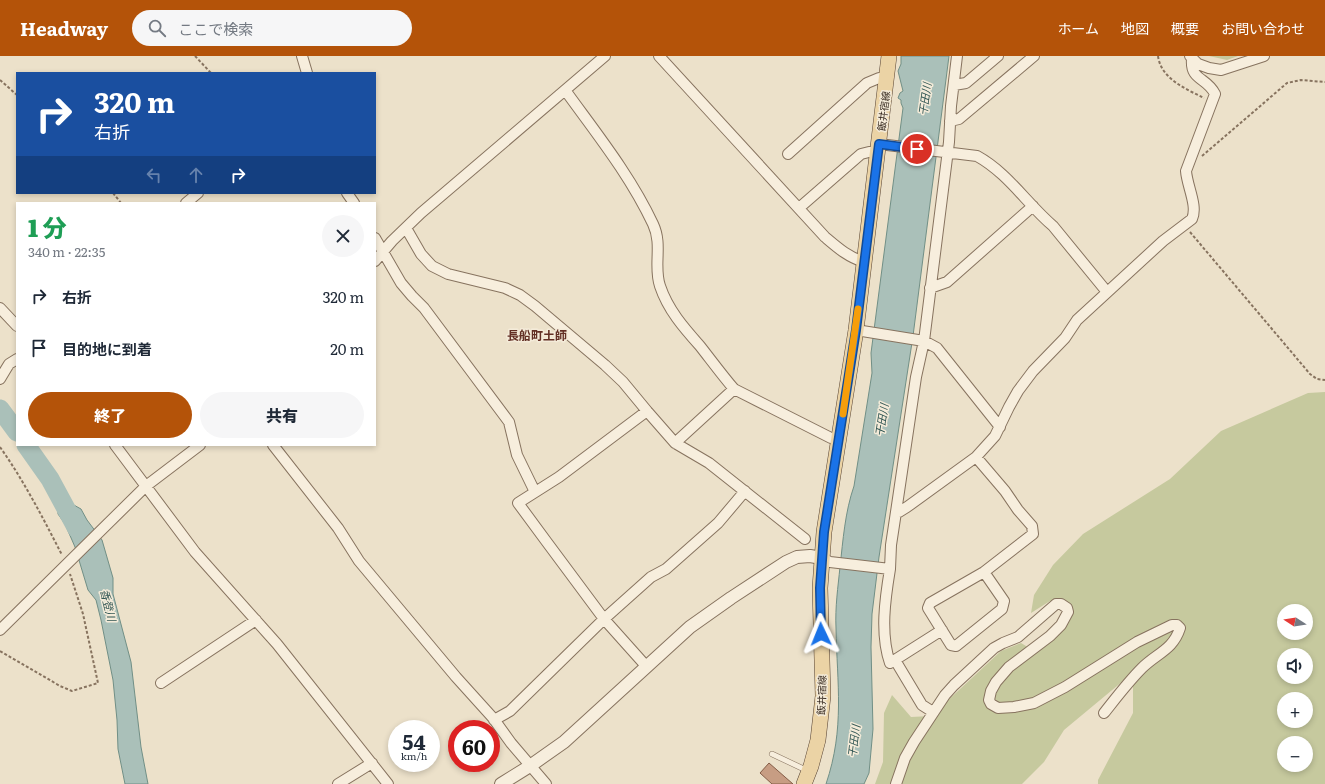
<!DOCTYPE html>
<html lang="ja">
<meta charset="utf-8">
<style>
:root{--surface:#fff;--page:#f6f6f7;--text:#1f2937;--muted:#747a83;--accent:#b45309}
body{margin:0;font-family:Literata,"Noto Sans JP",serif;background:var(--page);color:var(--text);height:100vh;display:flex;flex-direction:column;font-size:15px;white-space:nowrap}
*{box-sizing:border-box;margin:0}
p{font-size:13px;color:var(--muted)}
.icon{flex:none;width:22px;height:22px;fill:none;stroke:currentColor;stroke-width:2;stroke-linecap:round;stroke-linejoin:round}
.map{position:relative;flex:1;overflow:hidden}
.side{position:absolute;left:16px;top:146px;width:360px;height:244px;display:flex;flex-direction:column;background:var(--surface);border-radius:0px;box-shadow:0 2px 6px #0003}
.side>*{flex:none}
.guide{position:absolute;left:16px;top:16px;width:360px;height:122px;border-radius:0px;box-shadow:0 2px 6px #0003;background:#1a4fa0;color:#fff;overflow:hidden}
.needle{width:26px;rotate:282deg}
.buttons{position:absolute;left:1277px;top:548px;display:grid;gap:8px}
.buttons a{display:grid;place-items:center;width:36px;height:36px;border-radius:50%;background:var(--surface);box-shadow:0 2px 6px #0003;font-size:20px}
.speed{position:absolute;left:388px;top:664px;display:flex;gap:8px;font-size:20px;font-weight:700;text-align:center}
.speed>*{display:grid;place-content:center;width:52px;height:52px;border-radius:50%;background:var(--surface);box-shadow:0 2px 6px #0003;line-height:1}
.speed small{font-size:10px;font-weight:400}
.speed .limit{border:6px solid #d22;background:#fff;color:#111}
.pin{position:absolute;display:grid;place-items:center;width:34px;height:34px;color:#fff;margin:-17px;border:2px solid #fff;border-radius:50%;box-shadow:0 1px 4px #0007}
.me{position:absolute;width:44px;margin:-22px;rotate:358deg;stroke-linejoin:round;filter:drop-shadow(0 0 3px #0008)}
.turn{display:flex;align-items:center;gap:14px;height:84px;padding:0 12px;font-size:18px}
.turn .icon{width:52px;height:52px;stroke-width:2.5}
.turn b{display:block;font-size:28px;line-height:34px}
.lanes{display:flex;align-items:center;height:38px;padding:0 12px;background:#0003;justify-content:center;gap:20px;direction:ltr}
.lanes .off{opacity:.35}
.round{display:grid;place-items:center;flex:none;width:42px;height:42px;border-radius:21px;background:var(--page)}
.overview{display:flex;align-items:center;justify-content:space-between;height:68px;padding:0 12px}
h1{font-size:24px;font-weight:800;line-height:30px;color:#1e9e55}
.button{display:flex;gap:8px;margin-top:auto;padding:8px 12px}
.button a{flex:1;height:46px;border-radius:24px;background:var(--accent);color:#fff;font-size:16px;font-weight:800;line-height:46px;text-align:center}
.button a+a{background:var(--page);color:var(--text)}
ul{padding:0;list-style:none}
li{display:flex;align-items:center;gap:12px;height:52px;padding:0 12px}
li div{flex:1}
li b{display:block;font-size:15px}
li em{font-style:normal}
header{display:flex;align-items:center;gap:24px;box-sizing:border-box;height:56px;padding:0 20px;background:var(--accent);color:#fff}
header strong{font-size:19px}
nav{display:flex;gap:22px;margin-inline-start:auto;font-size:14px}
.search{width:280px;height:36px;background:var(--page);display:flex;align-items:center;gap:10px;box-sizing:border-box;padding:0 14px;border-radius:22px;color:var(--muted);font-size:15px}
.map>svg:first-child{display:block}
.green{fill:#c6c99e;fill-rule:evenodd}
.water{fill:#aac0b9;stroke:#718f86}
.lines{fill:none;stroke-linecap:round;stroke-linejoin:round}
.river{stroke:#aac0b9;stroke-width:19}
.building{fill:#c79d83;stroke:#845d47}
.service-casing{stroke:#87735f;stroke-width:6}
.minor-casing{stroke:#87735f;stroke-width:12}
.tertiary-casing{stroke:#87735f;stroke-width:14}
.primary-casing{stroke:#564233;stroke-width:16}
.path{stroke:#87735f;stroke-width:2;stroke-dasharray:3 2;stroke-linecap:butt}
.service{stroke:#f7eedd;stroke-width:5}
.minor{stroke:#f7eedd;stroke-width:10}
.tertiary{stroke:#f7eedd;stroke-width:12}
.primary{stroke:#ebd3a5;stroke-width:15}
.route-casing{stroke:#114b97;stroke-width:10}
.route{stroke:#1a73e8;stroke-width:7}
.slow{stroke:#f59e0b;stroke-width:7}
.labels{text-anchor:middle;dominant-baseline:central;stroke-width:3;stroke-linejoin:round;paint-order:stroke}
.street-label{font-size:10px;fill:#392c22;stroke:#f4ebd9}
.water-label{font-size:11px;font-style:italic;fill:#325754;stroke:#f4ebd9}
.quarter-label{font-size:12px;font-weight:bold;fill:#622f24;stroke:#f4ebd9}
</style>
<header>
<strong>Headway</strong>
<div class="search"><svg class="icon" aria-label="search" viewBox="0 0 24 24"><circle cx="10" cy="10" r="6"/><path d="M15 15l6 6"/></svg>ここで検索</div>
<nav><a>ホーム</a><a>地図</a><a>概要</a><a>お問い合わせ</a></nav>
</header>
<div class="map">
<svg width="1325" height="728" viewBox="0 0 1325 728">
<rect width="100%" height="100%" fill="#ece1ca"/>
<path class="green" d="M1209,0H1238L1227,4Z
M1325,336V728H1098V724L1133,657V631L1123,625L1064,674L1044,706L1022,728H875L883,706L884,657L892,639L911,661L931,660L1001,595L1021,587L1036,596L1071,555L1062,545H1050L1031,557L1034,539L1053,509L1083,478L1170,423L1221,375L1308,337ZM1284,555H1306V577H1284ZM1284,599H1306V621H1284ZM1284,643H1306V665H1284ZM1284,687H1306V709H1284Z"/>
<path class="water" d="M901,0H949L913,280L879,501L872,558L871,591L873,673L869,717L864,728H826C845,672 837,628 836,572C835,551 838,531 840,511C843,484 845,456 854,430L872,317L871,297L903,52L901,47V44L898,42L900,37L903,35L898,15L901,8Z
M72,448L81,453L87,464L102,484L113,522V538L131,606L141,691L148,728H125L118,693L117,664L113,624L101,564L96,544L88,534L75,491L65,468L58,458V452Z"/>
<g class="lines">
<path class="river" d="M0,353L17,376
M26,389L50,423L77,473"/>
</g>
<path class="building" d="M769,707L793,728H772L760,717Z"/>
<g class="lines">
<defs>
<path id="service" d="M772,698L808,715"/>
<path id="minor" d="M302,0L307,17
M659,0L825,181C838,192 848,201 864,206
M1190,0L1198,8L1209,12L1221,14L1264,0
M954,29L966,27L998,0
M565,34C596,77 630,119 653,168C663,189 653,210 660,230C668,254 684,272 700,290C711,304 722,319 734,333
M950,65L959,63L1034,0
M879,88L977,100C1008,117 1027,148 1053,170L1107,236
M788,98L867,27L879,22H887
M347,137L354,147
M186,147L198,137
M799,152L861,98L869,96H877
M406,172L421,198L432,210L448,218L505,232L520,239L535,250L605,309L623,326L647,355
M375,182L401,227L412,240L424,252L509,366L517,399L535,436
M375,205L392,185L421,157L605,0
M930,232L947,226L1033,150
M0,252L17,270
M856,274L924,285L937,292L1000,371
M0,323L9,308L17,303
M115,389L195,496L277,588L388,728
M273,389L338,472L359,505L456,621L493,662L511,687L546,728
M976,401L1005,435L1018,454L1032,470L1033,478L984,516L930,547L928,552L951,589L956,590L1002,553L1004,545L984,516
M896,456H899L907,451L976,401L995,380L1009,351L1018,335L1033,315L1065,282L1077,264L1163,185L1192,163C1198,150 1187,130 1186,115L1215,38C1207,21 1190,25 1192,3
M805,483L709,407L675,387L734,333L831,382L839,384
M822,502L830,506L890,513L891,489L896,456L916,321L924,285L949,86L951,50L957,0
M890,513C885,543 880,578 890,607L942,574
M0,574L146,430L200,389
M895,604L922,649L933,656
M646,610L604,563L546,485L518,447L559,421L647,355L675,387
M161,627L256,564
M494,664L510,655L604,563L651,521L666,513L718,467L745,435
M338,728L372,707
M896,728L905,702L914,686L945,639L954,629L994,592L1003,587L1018,581L1056,548H1061L1067,552L1068,556L1061,569L1050,580L1009,611L996,626L991,635L989,644L991,648L998,652L1014,651L1034,647L1065,631L1137,586L1172,569H1177L1180,572C1173,594 1157,597 1142,612C1128,626 1116,642 1104,657"/>
<path id="tertiary" d="M501,728L530,710L564,686L690,571L731,542L786,506L797,501L810,500L822,502"/>
<path id="primary" d="M804,728L811,710L818,684L823,640L820,532L824,476L856,274L889,0"/>
</defs>
<use href="#service" class="service-casing"/>
<use href="#minor" class="minor-casing"/>
<use href="#tertiary" class="tertiary-casing"/>
<use href="#primary" class="primary-casing"/>
<path class="path" d="M195,0L211,17
M1158,0C1161,23 1186,33 1204,42
M0,24L17,39
M1202,100L1287,27L1301,24L1325,26
M113,137L121,147
M1190,176L1310,318L1317,323L1325,324
M0,391C24,425 43,462 62,499
M0,595L60,630L72,635L98,627L83,558L70,518"/>
<use href="#service" class="service"/>
<use href="#minor" class="minor"/>
<use href="#tertiary" class="tertiary"/>
<use href="#primary" class="primary"/>
</g>
<g class="lines">
<defs>
<path id="route" d="M821,578L820,532L824,476L856,274L879,88L917,93"/>
</defs>
<use href="#route" class="route-casing"/>
<use href="#route" class="route"/>
<path class="slow" d="M843,358L858,253"/>
</g>
<g class="labels">
<g class="street-label">
<text transform="translate(883 55) rotate(-83)">飯井宿線</text>
<text transform="translate(821 639) rotate(-88)">飯井宿線</text>
</g>
<g class="water-label">
<text transform="translate(924 43) rotate(-82)">干田川</text>
<text transform="translate(881 364) rotate(-81)">干田川</text>
<text transform="translate(109 549) rotate(76)">香登川</text>
<text transform="translate(853 685) rotate(-83)">干田川</text>
</g>
<g class="quarter-label">
<text x="537" y="279">長船町土師</text>
</g>
</g>
</svg>
<div class="buttons">
<a><svg class="needle" viewBox="-14 -14 28 28"><path d="M0-13l5 13h-10z" fill="#e53935"/><path d="M0 13l5-13h-10z" fill="#747a83"/></svg></a>
<a><svg class="icon" aria-label="sound" viewBox="0 0 24 24"><path d="M4 9h4l5-4v14l-5-4H4zM17 9q2 3 0 6"/></svg></a>
<a>+</a>
<a>−</a>
</div>
<div class="speed"><div>54<small>km/h</small></div><div class="limit">60</div></div>
<div class="pin" style="left:917px;top:93px;background:#d93025"><svg class="icon" aria-label="arrive" viewBox="0 0 24 24"><path d="M6 21V4h12l-3 4 3 4H6"/></svg></div>
<svg class="me" style="left:821px;top:578px" viewBox="-20 -20 40 40"><path d="M0-17L14 15 0 8-14 15z" fill="#1a73e8" stroke="#fff" stroke-width="4"/></svg>
<div class="guide">
<div class="turn"><svg class="icon" aria-label="right" viewBox="0 0 24 24"><path d="M7 20v-9h11M14 6l5 5-5 5"/></svg><div><b>320 m</b>右折</div></div>
<div class="lanes"><svg class="icon off" aria-label="left" viewBox="0 0 24 24"><path d="M17 20v-9H6M10 6l-5 5 5 5"/></svg><svg class="icon off" aria-label="ahead" viewBox="0 0 24 24"><path d="M12 20V5M6 11l6-6 6 6"/></svg><svg class="icon" aria-label="right" viewBox="0 0 24 24"><path d="M7 20v-9h11M14 6l5 5-5 5"/></svg></div>
</div>
<section class="side">
<div class="overview"><div><h1>1 分</h1><p>340 m · 22:35</p></div><a class="round"><svg class="icon" aria-label="close" viewBox="0 0 24 24"><path d="M6 6l12 12M18 6L6 18"/></svg></a></div>
<ul>
<li><svg class="icon" aria-label="right" viewBox="0 0 24 24"><path d="M7 20v-9h11M14 6l5 5-5 5"/></svg><div><b>右折</b></div><em>320 m</em></li>
<li><svg class="icon" aria-label="arrive" viewBox="0 0 24 24"><path d="M6 21V4h12l-3 4 3 4H6"/></svg><div><b>目的地に到着</b></div><em>20 m</em></li>
</ul>
<div class="button"><a>終了</a><a>共有</a></div>
</section>
</div>
